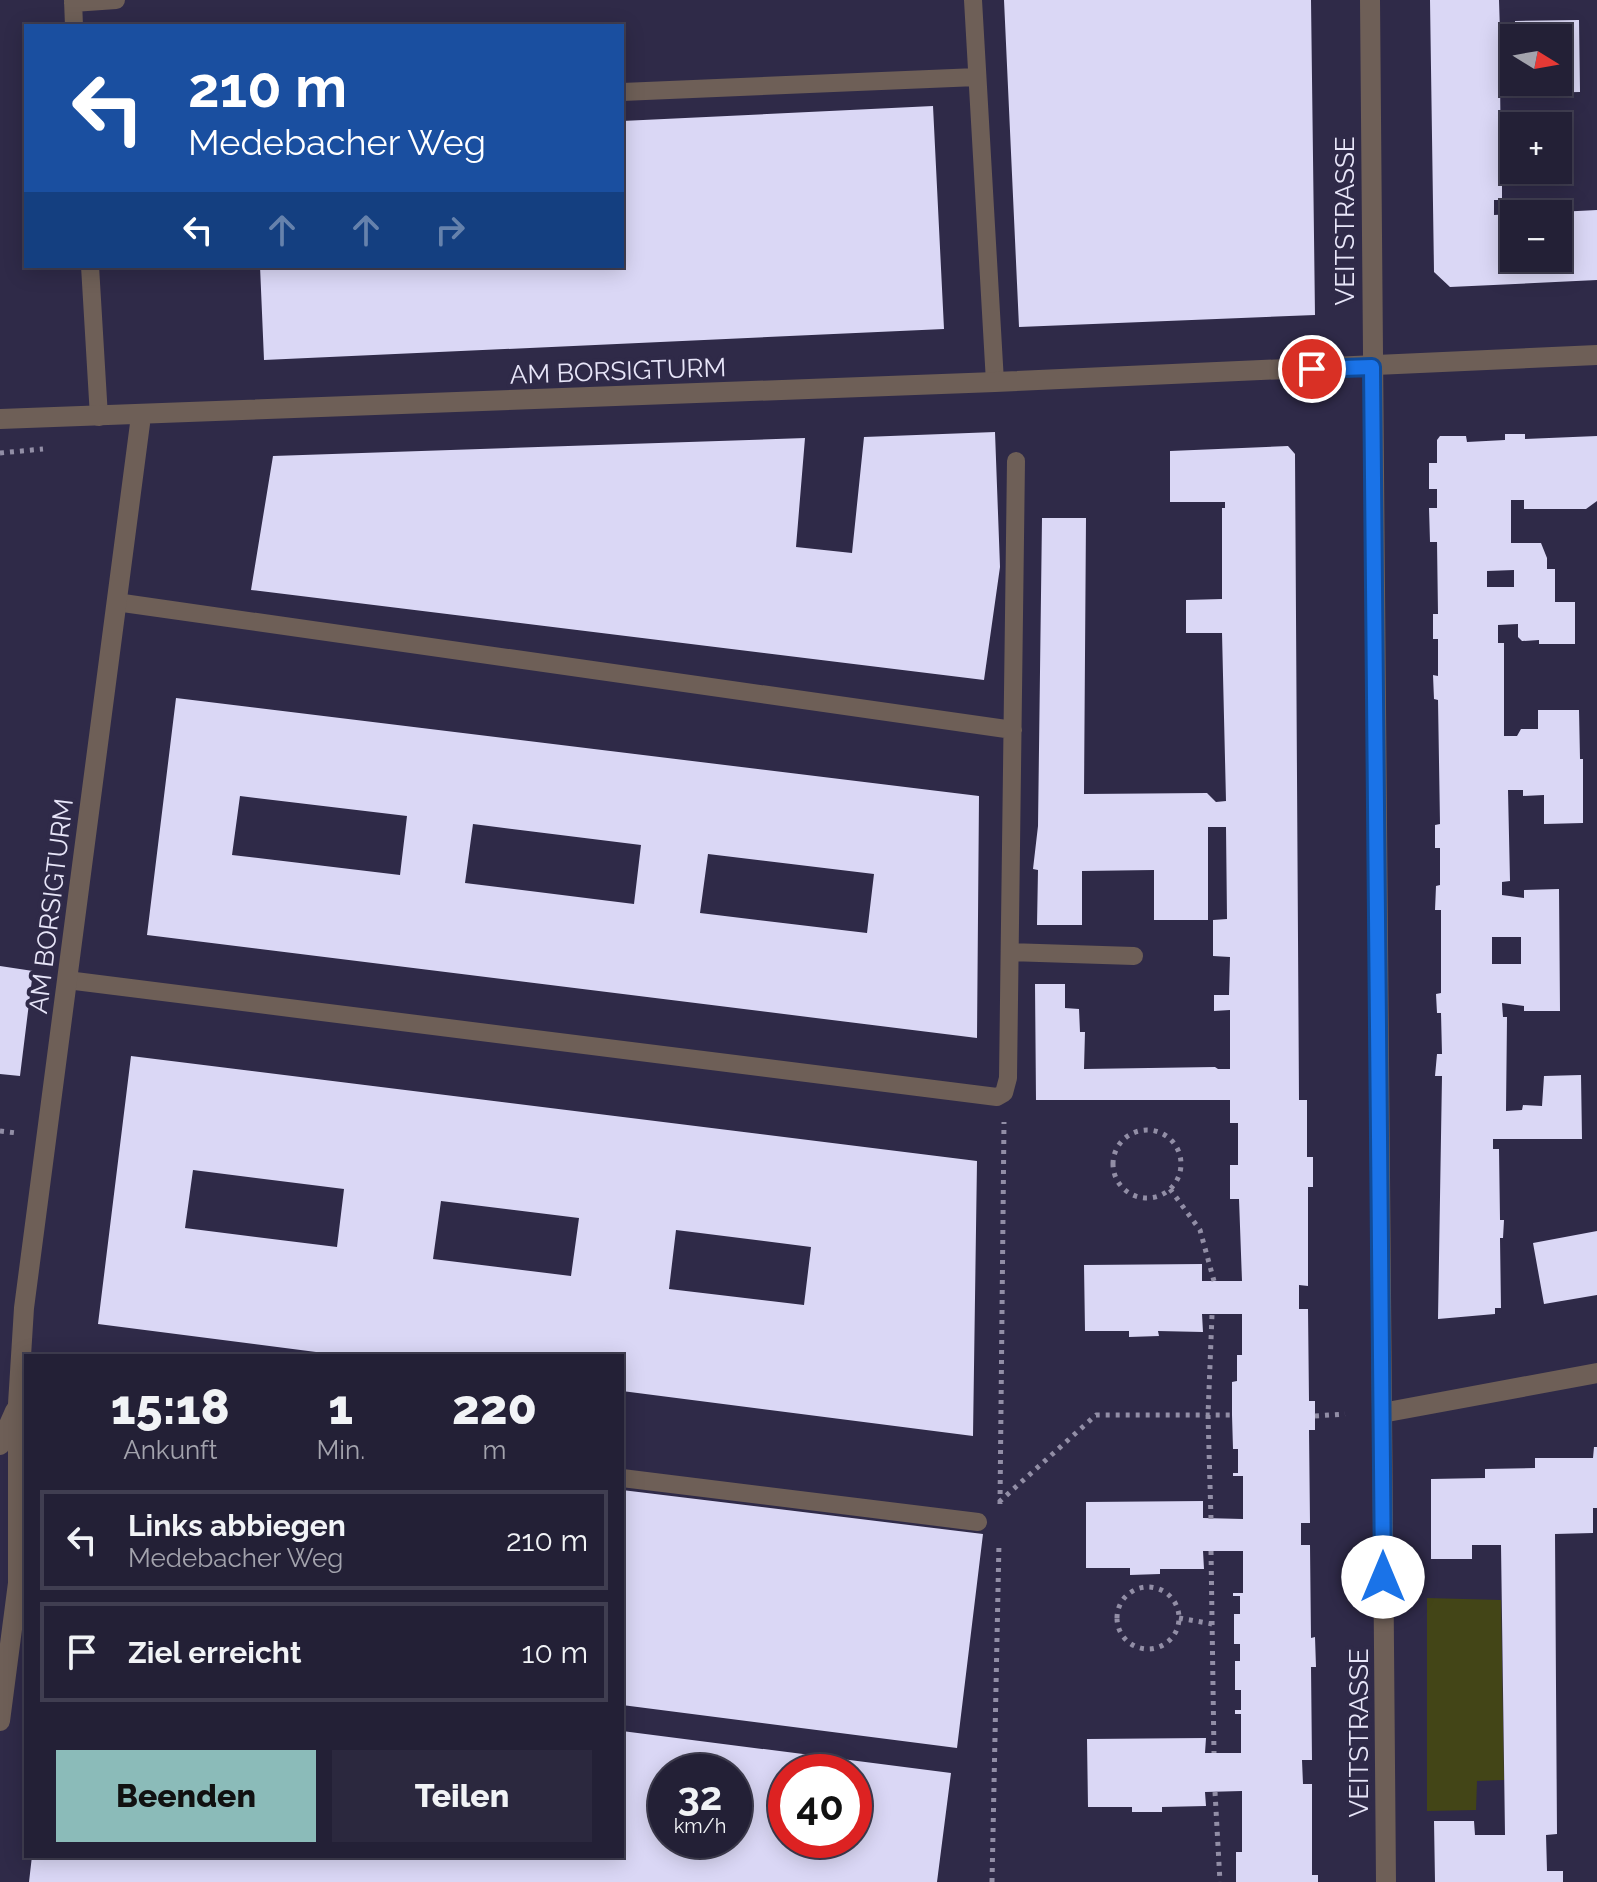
<!DOCTYPE html>
<html lang="de">
<meta charset="utf-8">
<style>
:root{--surface:#232036;--page:#2b283e;--text:#f1f3f6;--muted:#a3a3ad;--line:#403e51;--accent:#8bbbb9}
body{margin:0;font-family:Raleway,sans-serif;background:var(--page);color:var(--text);height:100vh;display:flex;flex-direction:column;font-size:30px;white-space:nowrap}
*{box-sizing:border-box;margin:0}
p{font-size:26px;color:var(--muted)}
.icon{flex:none;width:44px;height:44px;fill:none;stroke:currentColor;stroke-width:2;stroke-linecap:round;stroke-linejoin:round}
.map{position:relative;flex:1;overflow:hidden}
.side{position:absolute;left:24px;top:1354px;width:600px;height:504px;display:flex;flex-direction:column;background:var(--surface);border-radius:0px;box-shadow:0 4px 20px #0003,0 0 0 2px var(--line)}
.side>*{flex:none}
.guide{position:absolute;left:24px;top:24px;width:600px;height:244px;border-radius:0px;box-shadow:0 4px 20px #0003,0 0 0 2px var(--line);background:#1a4fa0;color:#fff;overflow:hidden}
.needle{width:52px;rotate:101deg}
.controls{position:absolute;left:1500px;top:24px;display:grid;gap:16px}
.controls a{display:grid;place-items:center;width:72px;height:72px;border-radius:0px;background:var(--surface);box-shadow:0 4px 20px #0003,0 0 0 2px var(--line);font-size:40px}
.speed{position:absolute;left:648px;top:1754px;display:flex;gap:16px;font-size:40px;font-weight:700;text-align:center}
.speed>*{display:grid;place-content:center;width:104px;height:104px;border-radius:50%;background:var(--surface);box-shadow:0 4px 20px #0003,0 0 0 2px var(--line);line-height:1}
.speed small{font-size:20px;font-weight:400}
.speed .limit{border:12px solid #d22;background:#fff;color:#111}
.pin{position:absolute;display:grid;place-items:center;width:68px;height:68px;color:#fff;margin:-34px;border:4px solid #fff;border-radius:50%;box-shadow:0 2px 8px #0007}
.me{position:absolute;width:88px;margin:-44px;rotate:0deg;stroke-linejoin:round;filter:drop-shadow(0 0 6px #0008)}
.turn{display:flex;align-items:center;gap:28px;height:168px;padding:0 32px;font-size:36px}
.turn .icon{width:104px;height:104px;stroke-width:2.5}
.turn b{display:block;font-size:56px;line-height:68px}
.lanes{display:flex;align-items:center;height:76px;padding:0 32px;background:#0003;justify-content:center;gap:40px;direction:ltr}
.lanes .off{opacity:.35}
.eta{display:flex;justify-content:space-evenly;align-items:center;height:136px;text-align:center}
.eta b{font-size:48px;font-weight:800;line-height:56px}
.button{display:flex;gap:16px;margin-top:auto;padding:16px 32px}
.button a{flex:1;height:92px;border-radius:0px;background:var(--accent);color:#111;font-size:32px;font-weight:800;line-height:92px;text-align:center}
.button a+a{background:var(--page);color:var(--text)}
ul{padding:0;list-style:none}
li{display:flex;align-items:center;gap:24px;height:100px;margin:0 16px 12px;padding:0 16px;border:4px solid var(--line);border-radius:0px}
li div{flex:1}
li b{display:block;font-size:30px}
li em{font-style:normal}
.map>svg:first-child{display:block}
.green{fill:#434517}
.building{fill:#dad7f5;fill-rule:evenodd}
.lines{fill:none;stroke-linecap:round;stroke-linejoin:round}
.path{stroke:#928ea6;stroke-width:5;stroke-dasharray:4 6;stroke-linecap:butt}
.service{stroke:#6e5f57;stroke-width:18}
.minor{stroke:#6e5f57;stroke-width:20}
.tertiary{stroke:#6e5f57;stroke-width:20}
.route-casing{stroke:#114b97;stroke-width:20}
.route{stroke:#1a73e8;stroke-width:14}
.labels{text-anchor:middle;dominant-baseline:central;stroke-width:8;stroke-linejoin:round;paint-order:stroke}
.street-label{font-size:26px;fill:#e7e5f8;stroke:#2f2a48}
</style>
<div class="map">
<svg width="1597" height="1882" viewBox="0 0 1597 1882">
<rect width="100%" height="100%" fill="#2f2a48"/>
<path class="green" d="M1427,1598L1501,1600L1504,1780L1477,1781L1476,1810L1427,1811Z"/>
<path class="building" d="M1004,0H1311L1315,315L1019,327Z
M1430,0H1499L1500,32L1515,33V21L1579,20L1580,92L1516,93V82H1558V38H1514V82H1500L1501,163H1510V186H1502V200H1494V215L1514,214V258H1558V212L1597,210V280L1450,287L1434,272Z
M933,106L944,329L264,360L260,266H622V121Z
M995,432L1000,567L984,680L251,590L273,456L805,438L796,547L852,553L864,437Z
M1505,434H1525V439L1597,436V501L1586,509H1524V500H1511V543H1541L1547,558V569H1555V602H1575V644H1539V640L1522,641L1518,637V624L1498,625V643H1504V736H1517L1521,729H1538V710H1579L1580,759H1583V823L1544,824V795L1523,796V790H1508L1510,881L1502,882V895L1524,898V890L1559,889L1560,1011H1524V1006L1502,1003L1503,1017H1507L1506,1111L1522,1110L1523,1105L1542,1106L1544,1076L1581,1075L1582,1139H1493V1149H1499L1500,1220H1504L1503,1238H1500L1501,1308H1495V1314L1438,1319L1442,1076H1435L1437,1054H1442L1441,1013H1437L1436,994L1441,993V910H1435L1436,886L1440,885V848H1435V825L1440,824L1438,700L1434,699L1433,675L1438,676V639H1433V614H1438L1437,542H1430L1429,508H1437V489H1429V463H1437V440L1440,436H1466L1467,442L1505,440ZM1514,570V587H1487V571ZM1492,937H1521V964H1492Z
M1288,446L1295,454L1299,1100H1307V1157H1313V1187H1308V1286L1299,1285V1309H1308L1309,1401H1315V1430H1309L1310,1523H1301V1545H1310L1311,1638L1315,1637L1316,1667H1311L1312,1760H1302L1303,1784H1312V1875H1318V1882H1236V1852H1242V1791L1205,1792L1206,1806L1162,1807V1812H1132V1807H1088L1087,1739L1206,1738L1205,1753H1241V1714H1235V1710H1241V1690H1235V1661H1240V1644H1234V1614H1240V1596H1233V1593H1243V1551H1203L1204,1569H1160V1574L1130,1575V1568H1086V1502L1203,1501V1518L1243,1519V1476H1233V1473H1238V1449H1233L1232,1415V1382L1237,1381V1355H1242V1314H1202L1203,1332L1158,1331L1159,1336L1129,1337V1331H1085L1084,1265L1202,1264V1281H1242L1239,1199H1230V1165H1238V1123H1230V1100H1036L1035,984H1065V1008L1079,1009L1080,1032H1085L1084,1069L1215,1067L1218,1069H1230V1010L1214,1011V995H1229L1230,957L1213,956V920L1227,919L1226,827H1208V920H1154V870L1082,871V925H1037L1038,870L1033,869L1038,826L1042,518H1086L1084,794L1207,793L1216,802L1226,801L1222,633H1186V600L1222,599V508H1225V502H1170V451Z
M176,698L979,796L977,1038L147,935ZM240,796L407,816L400,875L232,855ZM473,824L641,845L634,904L465,883ZM708,854L874,874L867,933L700,913Z
M0,966L33,971L20,1076L0,1074Z
M131,1056L977,1161L973,1436L622,1391V1356H347L98,1324ZM193,1170L344,1189L337,1247L185,1228ZM441,1201L579,1218L571,1276L433,1259ZM676,1230L811,1247L804,1305L669,1289Z
M1597,1231V1295L1544,1304L1533,1243Z
M1594,1447H1597V1508H1593V1533L1555,1534L1557,1834L1546,1835L1547,1871H1563V1882H1435L1434,1821H1474L1475,1835H1505L1501,1545H1472V1559H1431V1479L1485,1478V1469L1535,1468V1458H1593Z
M622,1490L983,1534L957,1748L622,1705Z
M622,1731L951,1773L937,1882H29L32,1856H622ZM666,1772H734V1840H666ZM786,1772H854V1840H786Z"/>
<g class="lines">
<path class="path" d="M0,453L43,449
M1113 1164a34 34 0 1 1 68 0a34 34 0 1 1-68 0Z
M0,1131L17,1133
M1170,1189L1200,1230L1214,1281
M1315,1416L1345,1414
M999,1502L1096,1415H1232
M1000,1504L1004,1122
M1211,1519L1208,1415L1212,1315
M1211,1551L1214,1753
M1117 1618a31 31 0 1 1 62 0a31 31 0 1 1-62 0Z
M1179,1618L1212,1624
M1215,1792L1220,1882
M992,1882L999,1542"/>
<path class="service" d="M73,0L74,26
M973,0L995,382
M73,3L116,0
M622,92L977,77
M90,266L99,417
M116,602L1013,730
M1010,952L1134,956
M67,980L997,1097L1004,1093L1008,1078L1016,461
M622,1478L978,1522"/>
<path class="minor" d="M0,419L995,382L1597,355
M1382,1413L1597,1373
M0,1445L15,1411
M0,1721L18,1583V1404L24,1308L141,416"/>
<path class="tertiary" d="M1370,0L1386,1882"/>
</g>
<g class="lines">
<defs>
<path id="route" d="M1312,369L1372,367L1383,1577"/>
</defs>
<use href="#route" class="route-casing"/>
<use href="#route" class="route"/>
</g>
<g class="labels">
<g class="street-label">
<text transform="translate(1345 221) rotate(-90)">VEITSTRASSE</text>
<text transform="translate(618 371) rotate(-2)">AM BORSIGTURM</text>
<text transform="translate(51 906) rotate(-83)">AM BORSIGTURM</text>
<text transform="translate(1359 1733) rotate(-90)">VEITSTRASSE</text>
</g>
</g>
</svg>
<div class="controls">
<a><svg class="needle" viewBox="-14 -14 28 28"><path d="M0-13l5 13h-10z" fill="#e53935"/><path d="M0 13l5-13h-10z" fill="#a3a3ad"/></svg></a>
<a>+</a>
<a>−</a>
</div>
<div class="speed"><div>32<small>km/h</small></div><div class="limit">40</div></div>
<div class="pin" style="left:1312px;top:369px;background:#d93025"><svg class="icon" aria-label="arrive" viewBox="0 0 24 24"><path d="M6 21V4h12l-3 4 3 4H6"/></svg></div>
<svg class="me" style="left:1383px;top:1577px" viewBox="-20 -20 40 40"><circle r="19" fill="#fff"/><path d="M0-13L10 11 0 6-10 11z" fill="#1a73e8"/></svg>
<div class="guide">
<div class="turn"><svg class="icon" aria-label="left" viewBox="0 0 24 24"><path d="M17 20v-9H6M10 6l-5 5 5 5"/></svg><div><b>210 m</b>Medebacher Weg</div></div>
<div class="lanes"><svg class="icon" aria-label="left" viewBox="0 0 24 24"><path d="M17 20v-9H6M10 6l-5 5 5 5"/></svg><svg class="icon off" aria-label="ahead" viewBox="0 0 24 24"><path d="M12 20V5M6 11l6-6 6 6"/></svg><svg class="icon off" aria-label="ahead" viewBox="0 0 24 24"><path d="M12 20V5M6 11l6-6 6 6"/></svg><svg class="icon off" aria-label="right" viewBox="0 0 24 24"><path d="M7 20v-9h11M14 6l5 5-5 5"/></svg></div>
</div>
<section class="side">
<div class="eta">
<div><b>15:18</b><p>Ankunft</p></div>
<div><b>1</b><p>Min.</p></div>
<div><b>220</b><p>m</p></div>
</div>
<ul>
<li><svg class="icon" aria-label="left" viewBox="0 0 24 24"><path d="M17 20v-9H6M10 6l-5 5 5 5"/></svg><div><b>Links abbiegen</b><p>Medebacher Weg</p></div><em>210 m</em></li>
<li><svg class="icon" aria-label="arrive" viewBox="0 0 24 24"><path d="M6 21V4h12l-3 4 3 4H6"/></svg><div><b>Ziel erreicht</b></div><em>10 m</em></li>
</ul>
<div class="button"><a>Beenden</a><a>Teilen</a></div>
</section>
</div>
